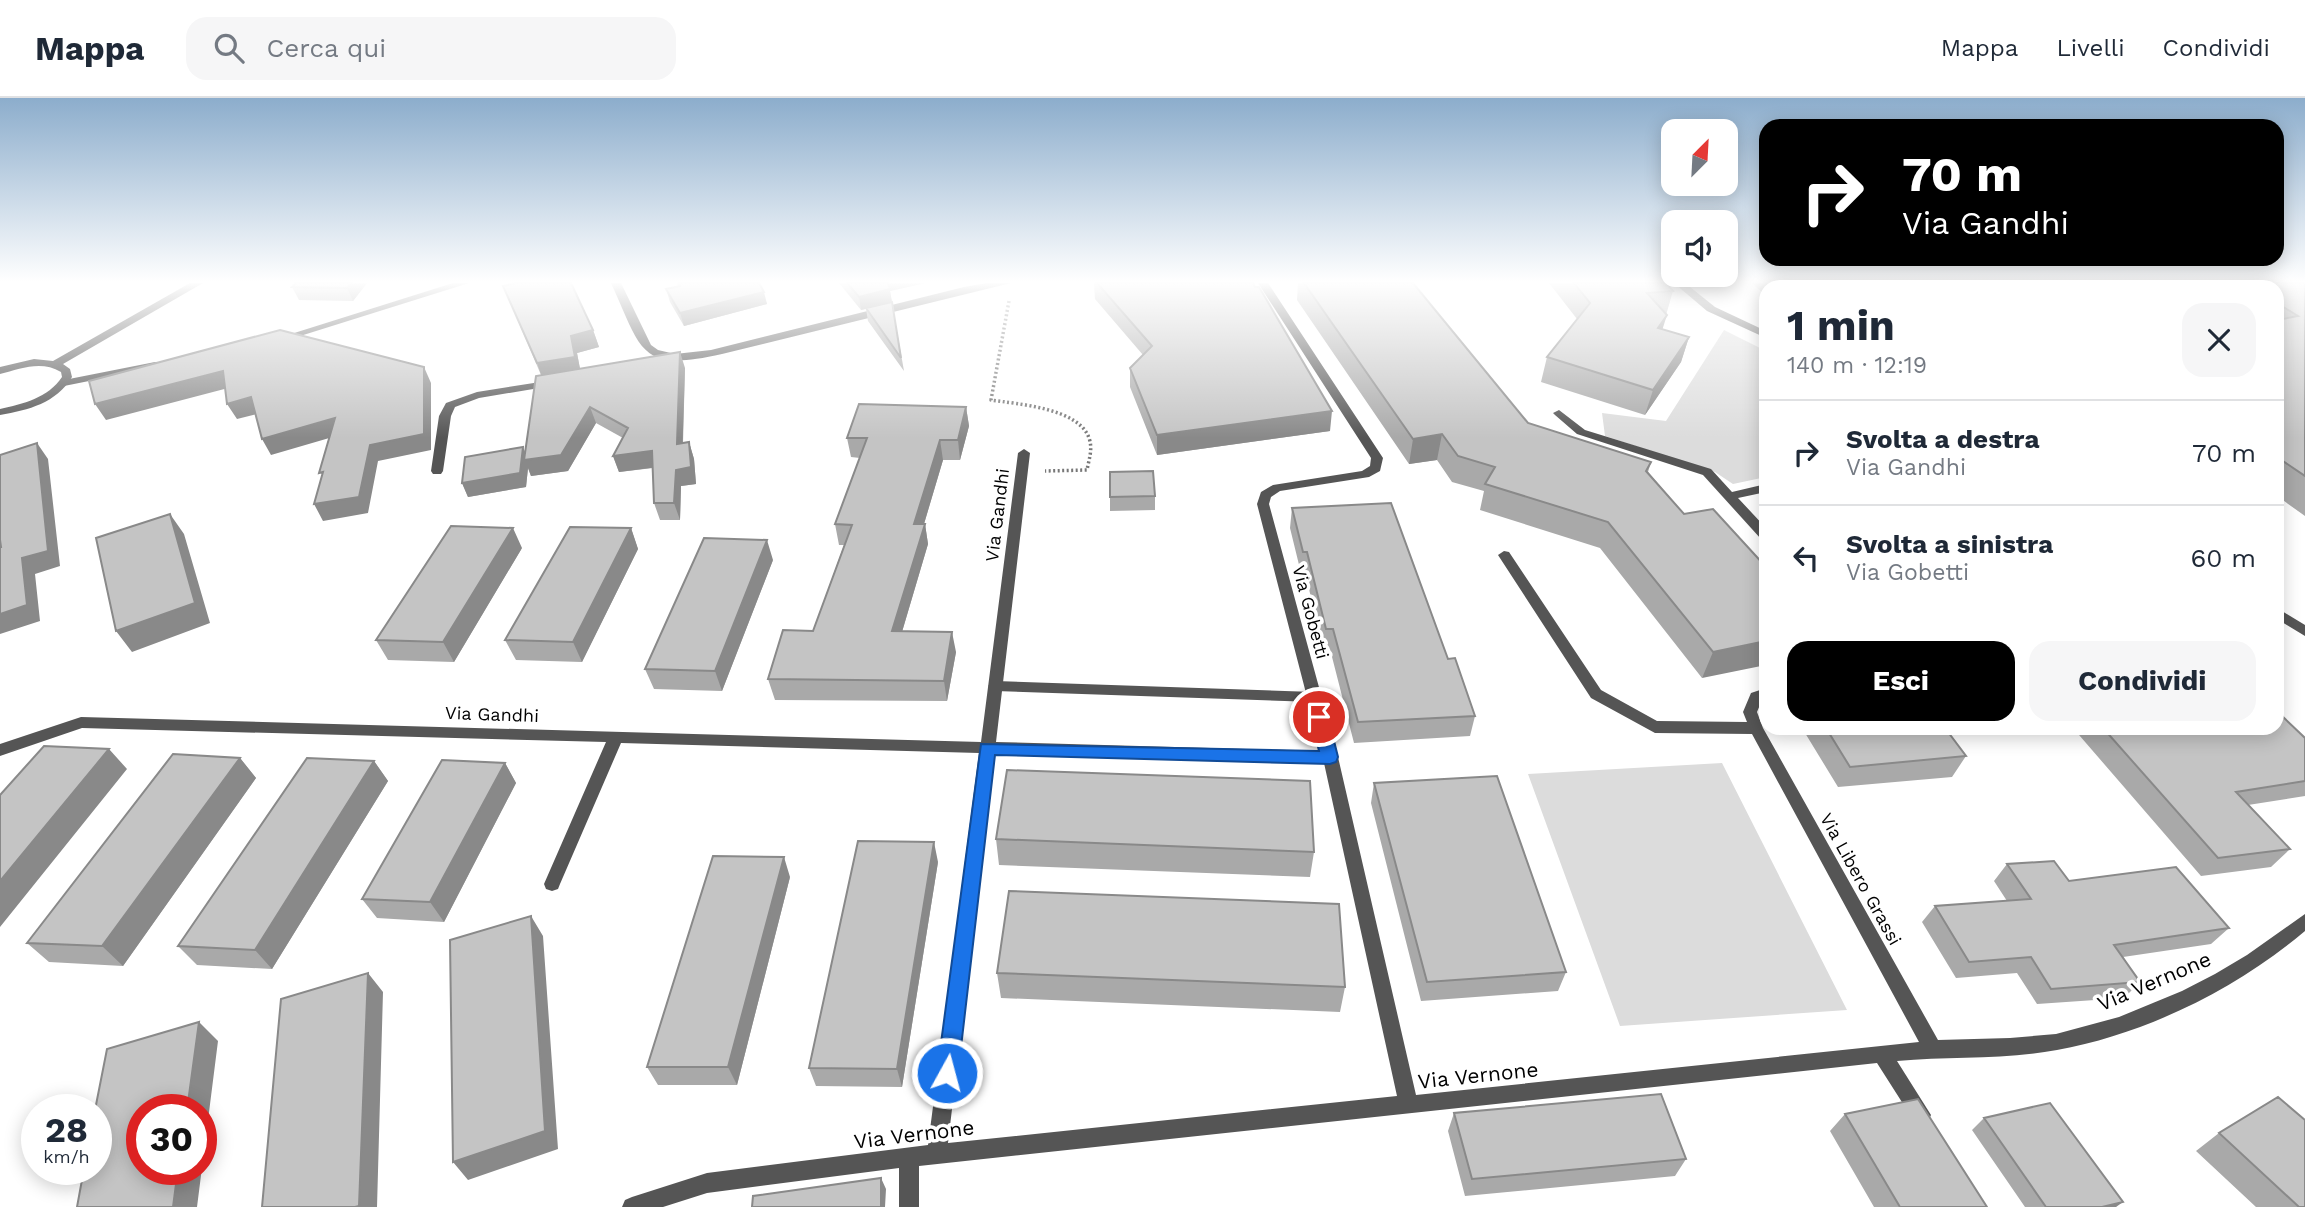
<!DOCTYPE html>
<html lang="it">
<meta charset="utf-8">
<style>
:root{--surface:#fff;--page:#f6f6f7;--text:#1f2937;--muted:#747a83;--line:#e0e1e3;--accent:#000}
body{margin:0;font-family:"Work Sans",sans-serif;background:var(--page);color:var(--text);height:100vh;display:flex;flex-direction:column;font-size:26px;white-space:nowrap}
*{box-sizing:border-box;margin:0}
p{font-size:23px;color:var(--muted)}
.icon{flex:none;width:38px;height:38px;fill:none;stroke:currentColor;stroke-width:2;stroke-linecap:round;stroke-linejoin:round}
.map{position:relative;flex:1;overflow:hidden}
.side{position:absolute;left:1759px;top:182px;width:525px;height:455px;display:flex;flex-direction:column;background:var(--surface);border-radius:21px;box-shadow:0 4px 18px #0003}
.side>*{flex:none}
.hud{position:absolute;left:1759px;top:21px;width:525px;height:147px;border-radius:21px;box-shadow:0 4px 18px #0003;background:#000;color:#fff;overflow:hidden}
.needle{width:46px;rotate:24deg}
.fabs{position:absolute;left:1661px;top:21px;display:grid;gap:14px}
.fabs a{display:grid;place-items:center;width:77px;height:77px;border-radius:14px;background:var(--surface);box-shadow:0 4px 18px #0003;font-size:35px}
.speed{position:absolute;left:21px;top:996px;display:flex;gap:14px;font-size:35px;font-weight:700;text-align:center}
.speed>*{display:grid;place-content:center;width:91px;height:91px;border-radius:50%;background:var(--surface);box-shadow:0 4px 18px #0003;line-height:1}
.speed small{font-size:18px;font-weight:400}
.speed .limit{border:10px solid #d22;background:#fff;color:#111}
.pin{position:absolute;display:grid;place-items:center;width:60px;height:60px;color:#fff;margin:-30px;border:4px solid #fff;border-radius:50%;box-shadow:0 2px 7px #0007}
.me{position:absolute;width:77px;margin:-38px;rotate:7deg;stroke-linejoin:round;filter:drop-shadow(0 0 5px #0008)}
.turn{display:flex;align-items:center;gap:24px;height:147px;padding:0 28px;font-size:32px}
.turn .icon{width:91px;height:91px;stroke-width:2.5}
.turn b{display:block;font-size:49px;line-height:60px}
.round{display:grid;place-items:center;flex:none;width:74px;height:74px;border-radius:21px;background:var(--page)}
.overview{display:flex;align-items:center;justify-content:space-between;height:119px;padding:0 28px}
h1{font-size:42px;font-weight:700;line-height:52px}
.action{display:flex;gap:14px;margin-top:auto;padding:14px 28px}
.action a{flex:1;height:80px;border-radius:21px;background:var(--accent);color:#fff;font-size:28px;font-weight:700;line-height:80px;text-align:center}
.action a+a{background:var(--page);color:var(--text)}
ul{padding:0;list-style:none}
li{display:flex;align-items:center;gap:21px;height:105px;padding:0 28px;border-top:2px solid var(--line)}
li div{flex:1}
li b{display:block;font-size:26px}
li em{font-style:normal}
header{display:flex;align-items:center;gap:42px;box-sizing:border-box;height:98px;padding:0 35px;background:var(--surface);border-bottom:2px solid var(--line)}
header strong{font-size:33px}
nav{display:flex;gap:38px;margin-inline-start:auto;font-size:24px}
.search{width:490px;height:63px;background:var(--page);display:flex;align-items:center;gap:18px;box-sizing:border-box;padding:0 24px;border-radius:21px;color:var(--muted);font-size:26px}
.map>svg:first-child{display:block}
.green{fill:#dcdcdc}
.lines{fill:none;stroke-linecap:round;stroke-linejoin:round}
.path{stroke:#777;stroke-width:3.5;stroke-dasharray:2 2.5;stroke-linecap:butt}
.service{fill:#555;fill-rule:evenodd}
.minor{fill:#555;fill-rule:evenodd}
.tertiary{fill:#555;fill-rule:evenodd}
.wall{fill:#a9a9a9}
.shaded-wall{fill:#898989}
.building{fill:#c4c4c4;stroke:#898989;stroke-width:2}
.route{fill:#1a73e8;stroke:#114b97;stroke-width:2}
.labels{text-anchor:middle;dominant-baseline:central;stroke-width:7;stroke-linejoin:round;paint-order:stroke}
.street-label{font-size:18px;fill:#000;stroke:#fff}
.near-street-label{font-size:21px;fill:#000;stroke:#fff}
</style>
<header>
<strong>Mappa</strong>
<div class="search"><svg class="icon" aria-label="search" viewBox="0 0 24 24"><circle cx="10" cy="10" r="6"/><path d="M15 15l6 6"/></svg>Cerca qui</div>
<nav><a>Mappa</a><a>Livelli</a><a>Condividi</a></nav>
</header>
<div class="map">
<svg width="2305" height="1109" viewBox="0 0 2305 1109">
<rect width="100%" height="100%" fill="#fff"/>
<path class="green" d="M1724,232L1766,253V379L1733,386L1715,374L1605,338L1602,315L1666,323Z
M1722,665L1847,912L1620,928L1528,676Z"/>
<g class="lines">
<path class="path" d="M1009,203L991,302C1017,306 1079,310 1089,340C1093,351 1089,361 1087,372L1045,373"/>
<path class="service" d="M995,583L1314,594L1319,595L1321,599L1319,603L1314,604L995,593L988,588Z"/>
<path class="minor" d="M453,185H469L281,244L277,245L272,242Z
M611,185H621L651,247L658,252L675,256L711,252L964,189L987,185H1011L722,256C638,275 642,252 611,185Z
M1258,185H1268L1383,360L1380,373L1369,379L1280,393L1271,399L1269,406L1338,659L1416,997L1919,944L1752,636L1655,635L1591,600L1498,457L1504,453L1509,454L1601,592L1657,623L1747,624L1743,614L1751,595L1766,590V601L1762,602L1757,614L1763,630L1938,942L2010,940L2056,936L2119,919L2182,893L2215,876L2247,857L2305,816V833C2236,891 2146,936 2057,952C2004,962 1950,958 1897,963L1931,1017L1928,1023L1921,1026L1914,1023L1877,965L919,1068V1109H899V1070L707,1095L663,1109H622L625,1102L632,1099L707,1075L928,1047L979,655L621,645L560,786L558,791L552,793L546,791L544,786L606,644L82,630L0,658V646L81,619L981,644L1018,355L1024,351L1030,355L996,644L1321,653L1257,406L1261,394L1273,387L1362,373L1370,368L1371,360ZM994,655L1324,665L1397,998L948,1045Z
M1674,185H1685L1715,209L1766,233V240L1707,213Z
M1905,185H1916L1919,189H1908Z
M2021,185H2032L2035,189H2024Z
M155,264L159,265V269L64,288L58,285L64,282Z
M553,282L559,285L557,287L479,300L455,309L451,318L443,373L441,376H433L431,373L439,318L446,305L477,294Z
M1559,312L1585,332L1711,371L1732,394L1766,386V394L1738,400L1766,430V442L1761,441L1703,377L1577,336L1555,317L1553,315Z
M2277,510L2305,527V538L2277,521Z"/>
<path class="tertiary" d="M190,185H203L63,266L70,271L72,279C56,305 29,312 0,317V311C23,306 48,300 62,279L61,274C41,262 20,271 0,276V269L34,261L53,263Z"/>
</g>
<path class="wall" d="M367,185L353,203L299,202L292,189Z
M677,185H759L767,206L684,228L670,204L666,191L678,188Z
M839,185H925L890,193L904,273L868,223L866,211L861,212Z
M1094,185H1253L1330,333L1157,357L1130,289V270L1143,257L1095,201Z
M1298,185H1413L1528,325L1651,364L1648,374L1684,416L1766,469L1702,580L1600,450L1480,412L1484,393L1452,384L1437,362L1409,366L1297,202Z
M1549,185H1666L1673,193L1662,231L1689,239L1681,264L1645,317L1541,284L1547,259L1577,221Z
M1752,185H1889L1894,189H1766V198Z
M1951,185H2015L2018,189H1955Z
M2057,185H2125L2130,189H2062Z
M2225,185H2305V418L2277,398V189H2223Z
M503,188L593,232L599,249L577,255L580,271L685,270L683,345L689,344L694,361L696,386L681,388L680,422H660L654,405L653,370L619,374L613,358L623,340L596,325L568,373L531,378L528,370L526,389L468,399L462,385L525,355L541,277Z
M966,309L969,328L960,362H943L924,426H925L928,446L902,534L956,554L947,603L775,602L768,581L813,533L844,447H839L835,426L860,360L851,359L847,340Z
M1110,374L1155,398V412L1110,413Z
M1292,410L1448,561L1475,618L1470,638L1354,645L1330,551L1324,552L1305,475H1301L1290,430Z
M631,430L638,451L582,564L516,562L505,542Z
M522,450L454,564L388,562L376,542Z
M773,462L722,593L654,591L645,571Z
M1802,630H1945L1966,658L1952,679L1838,689Z
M2073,630H2166L2171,635L2305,640V698L2248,707L2290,751L2271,769L2201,778Z
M240,660L256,680L123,868L49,864L27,845Z
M374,663L388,683L272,871L197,867L178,848Z
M505,665L516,685L444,824L377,820L362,801Z
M1374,685L1566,874L1558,893L1421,903L1371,705Z
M996,741L1314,754L1310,779L999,767Z
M938,764L902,989L816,988L809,970Z
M2007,766L2069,783L2229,830L2211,846L2123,859L2140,884L2124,900L2037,906L2017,875L1956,880L1922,824L1935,808L2007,803L1994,783Z
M790,779L737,987H658L647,969Z
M997,875L1345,889L1340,914L1001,900Z
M1454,1015L1686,1061L1675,1078L1465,1098L1448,1033Z
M1845,1016L1987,1109H1874L1830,1033Z
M1984,1020L2116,1109H2025L1972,1032Z
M2219,1035L2305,1109H2256L2196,1053Z"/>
<path class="shaded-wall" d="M351,185H367L353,203L347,190Z
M888,185H925L890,193L892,204L861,212L859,199Z
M764,194L767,206L684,228L680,215Z
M1667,217L1659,242L1658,230Z
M593,232L599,249L577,255L581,276L543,282L537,265L571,238Z
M1689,239L1681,264L1645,317L1653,292Z
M680,254L685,270L682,363L677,346Z
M424,269L431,285V352L378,363L368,415L323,423L314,406L370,347Z
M223,273L232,289L106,322L95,306Z
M251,299L261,315L237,321L227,306Z
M590,309L596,325L568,373L531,378L528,370L526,389L468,399L462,385L523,349L528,361Z
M966,309L969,328L960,362L958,342Z
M1332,313L1330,333L1157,357V337Z
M335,320L343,336L271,357L262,341Z
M1442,336L1437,362L1409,366L1413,341Z
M940,342L943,362L918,446L914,426Z
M689,344L694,361L696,386L681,388L680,422L674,405L676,372Z
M37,345L48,361L60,468L35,476L40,523L0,536V516Z
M652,353L658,369L619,374L613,358Z
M170,416L184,436L210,525L132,554L116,533Z
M925,426L928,446L896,554L892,533Z
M513,430L522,450L454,564L443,544Z
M631,430L638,451L582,564L573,544Z
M767,442L773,462L722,593L715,573Z
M952,534L956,554L947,603L944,583Z
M1766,543V567L1702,580L1713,554Z
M109,651L127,671L0,829V783Z
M240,660L256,680L123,868L102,848Z
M374,663L388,683L272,871L255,852Z
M505,665L516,685L444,824L430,804Z
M934,744L938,764L902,989L897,971Z
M784,759L790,779L737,987L728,969Z
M531,818L543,838L558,1051L468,1082L453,1064Z
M368,875L383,894L377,1109H355Z
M199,924L218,943L197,1109H173L178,1071H201V1012H187Z
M881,1080L886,1091L885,1109H881Z
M2123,1104L2116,1109H2102Z"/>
<path class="building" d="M296,185H351L347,190L292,189Z
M516,185H571L593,232L571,238L575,259L537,265L503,188Z
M679,185H759L764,194L680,215L666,191L680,188Z
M847,185H888L890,191L859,199Z
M1097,185H1253L1255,189H1259L1332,313L1157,337L1130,270L1152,248Z
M1304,185H1413L1528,325L1651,364L1646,373L1684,416L1713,411L1766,469V543L1713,554L1608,424L1485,386L1495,369L1458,358L1442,336L1413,341Z
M1574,185H1666L1673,193L1647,195L1667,217L1658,230L1689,239L1653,292L1547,259L1590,205Z
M1788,185H1889L1894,189H1792Z
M1969,185H2015L2018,189H1980L1978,188H1971Z
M2077,185H2125L2130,189H2081Z
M2246,185H2305V378L2277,359V222L2298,218L2277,205V189H2252Z
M892,204L901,260L866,210Z
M280,232L424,269V336L370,347L359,399L314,406L323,374L319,375L335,320L262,341L251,299L227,306L223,273L95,306L89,283Z
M680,254L677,346L689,344L691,369L676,372L674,405H654L652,353L613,358L628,330L590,309L561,357L524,362L536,278Z
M859,306L966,309L958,342H940L914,426H925L892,533L952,534L944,583L768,581L783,532L813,533L852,427L835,426L867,340H847Z
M37,345L48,453L22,460L27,507L0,516V449H1L0,442V357Z
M523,349L520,375L462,385L465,359Z
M1153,373L1155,398L1110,399V374Z
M1391,405L1448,561L1455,560L1475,618L1358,624L1333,531H1326L1307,454H1303L1292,410Z
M170,416L195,505L116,533L96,440Z
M451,428L513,430L443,544L376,542Z
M570,429L631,430L573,544L505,542Z
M704,440L767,442L715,573L645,571Z
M2281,617L2305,640V683L2236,694L2290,751L2218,760L2103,630H2166L2171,635L2201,630H2277V618Z
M1826,630H1945L1966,658L1850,669Z
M44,648L109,651L0,783V697Z
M173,656L240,660L102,848L27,845Z
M307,660L374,663L255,852L178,848Z
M442,662L505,665L430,804L362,801Z
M1007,672L1310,683L1314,754L996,741Z
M1497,678L1566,874L1427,884L1374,685Z
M858,743L934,744L897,971L809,970Z
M713,758L784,759L728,969H647Z
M2054,763L2069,783L2176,769L2229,830L2114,847L2140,884L2051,891L2031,859L1969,864L1935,808L2031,801L2007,766Z
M1009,793L1339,806L1345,889L997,875Z
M531,818L545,1033L453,1064L450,842Z
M368,875L359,1108L355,1109H262L281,901Z
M199,924L187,1012H142V1071H178L173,1109H77L84,1071H96V1012H95L107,951Z
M1661,996L1686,1061L1472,1081L1454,1015Z
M2278,999L2305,1022V1109H2299L2219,1035Z
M1918,1001L1987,1109H1900L1845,1016Z
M2050,1005L2123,1104L2102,1109H2046L1984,1020Z
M881,1080V1109H752L753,1098Z"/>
<linearGradient id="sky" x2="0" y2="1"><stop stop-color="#8cadcc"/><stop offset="0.54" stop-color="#fff"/><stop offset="1" stop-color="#fff" stop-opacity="0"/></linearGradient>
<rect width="2305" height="340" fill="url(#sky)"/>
<path class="route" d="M1319,613L1328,619L1338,659L1336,664L1330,666L995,657L958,975L955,982L947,985L940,982L937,975L981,646L1319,653L1311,619Z"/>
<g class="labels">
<g class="street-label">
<text transform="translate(997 417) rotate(-83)">Via Gandhi</text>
<text transform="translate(1311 514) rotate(75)">Via Gobetti</text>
<text transform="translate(492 616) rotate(2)">Via Gandhi</text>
<text transform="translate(1861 781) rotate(61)">Via Libero Grassi</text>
</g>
<g class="near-street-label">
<text transform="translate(2154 883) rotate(-23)">Via Vernone</text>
<text transform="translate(1478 977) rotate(-6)">Via Vernone</text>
<text transform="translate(914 1036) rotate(-7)">Via Vernone</text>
</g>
</g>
</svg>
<div class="fabs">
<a><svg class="needle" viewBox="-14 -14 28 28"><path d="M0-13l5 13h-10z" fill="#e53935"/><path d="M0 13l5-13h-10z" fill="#747a83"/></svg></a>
<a><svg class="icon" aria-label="sound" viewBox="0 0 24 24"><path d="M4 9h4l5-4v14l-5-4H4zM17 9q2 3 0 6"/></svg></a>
</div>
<div class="speed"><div>28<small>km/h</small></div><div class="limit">30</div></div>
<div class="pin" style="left:1319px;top:619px;background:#d93025"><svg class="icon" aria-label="arrive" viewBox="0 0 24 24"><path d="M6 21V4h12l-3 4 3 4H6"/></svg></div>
<svg class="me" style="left:947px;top:975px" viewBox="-20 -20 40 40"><circle r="17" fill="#1a73e8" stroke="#fff" stroke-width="3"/><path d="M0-11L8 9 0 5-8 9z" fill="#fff"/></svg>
<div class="hud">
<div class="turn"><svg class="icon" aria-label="right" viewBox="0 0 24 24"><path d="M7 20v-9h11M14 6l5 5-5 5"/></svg><div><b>70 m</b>Via Gandhi</div></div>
</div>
<section class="side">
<div class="overview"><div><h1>1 min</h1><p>140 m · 12:19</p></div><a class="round"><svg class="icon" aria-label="close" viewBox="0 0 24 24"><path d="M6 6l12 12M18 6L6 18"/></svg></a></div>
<ul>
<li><svg class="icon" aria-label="right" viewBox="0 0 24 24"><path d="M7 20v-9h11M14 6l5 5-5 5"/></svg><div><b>Svolta a destra</b><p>Via Gandhi</p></div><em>70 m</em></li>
<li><svg class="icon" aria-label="left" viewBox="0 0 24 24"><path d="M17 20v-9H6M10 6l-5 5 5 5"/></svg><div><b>Svolta a sinistra</b><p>Via Gobetti</p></div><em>60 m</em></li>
</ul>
<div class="action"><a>Esci</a><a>Condividi</a></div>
</section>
</div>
